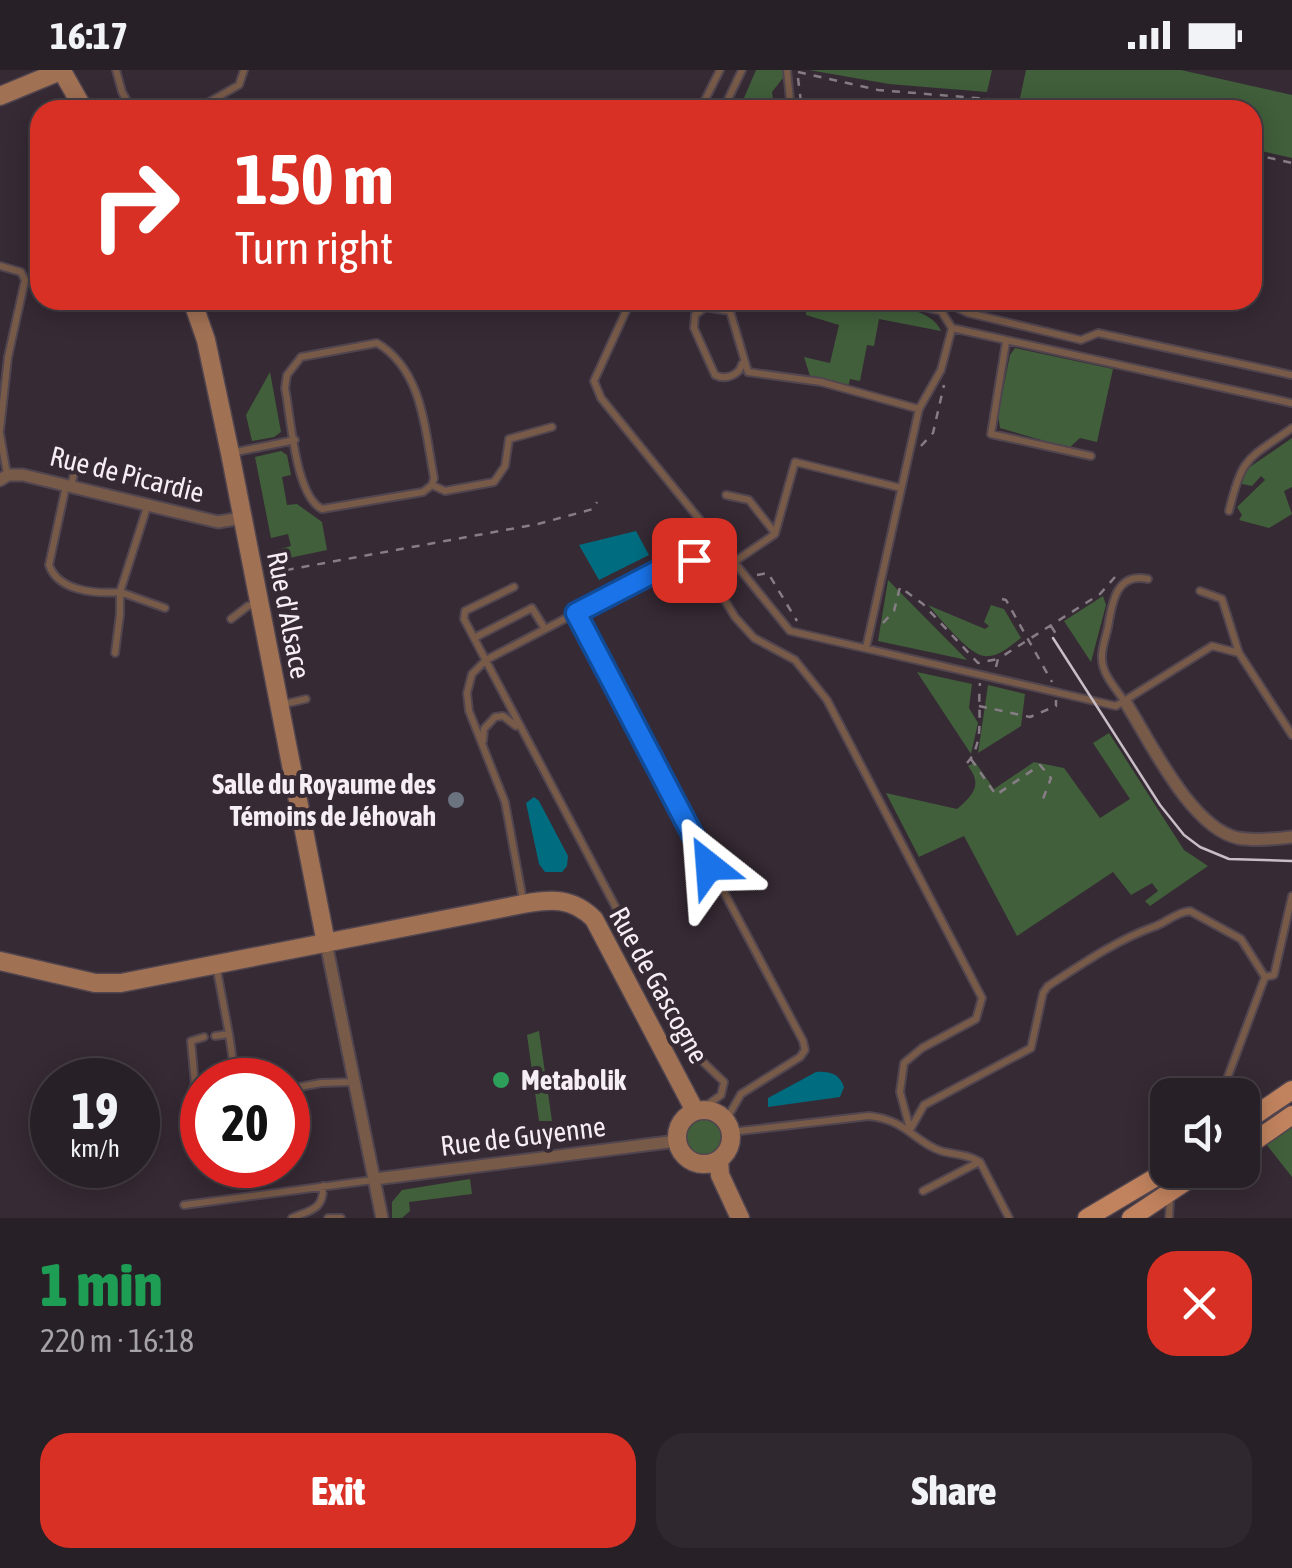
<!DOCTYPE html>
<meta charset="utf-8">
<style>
:root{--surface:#282027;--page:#30282f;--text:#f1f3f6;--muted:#a5a3a7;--line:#443e44;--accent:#d93025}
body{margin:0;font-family:"Asap Condensed",sans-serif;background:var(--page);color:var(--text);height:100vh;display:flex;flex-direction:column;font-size:38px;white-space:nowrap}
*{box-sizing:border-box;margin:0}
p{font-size:32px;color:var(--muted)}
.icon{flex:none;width:55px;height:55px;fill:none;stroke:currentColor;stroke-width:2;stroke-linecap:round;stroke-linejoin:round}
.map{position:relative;height:1148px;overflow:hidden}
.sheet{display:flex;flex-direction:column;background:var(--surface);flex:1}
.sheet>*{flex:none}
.banner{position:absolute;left:30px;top:30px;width:1232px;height:210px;border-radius:30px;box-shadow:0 5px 25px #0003,0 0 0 2px var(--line);background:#d93025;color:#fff;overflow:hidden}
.fabs{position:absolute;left:1150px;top:1008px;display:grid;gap:20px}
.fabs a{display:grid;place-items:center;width:110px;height:110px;border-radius:20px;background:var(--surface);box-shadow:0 5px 25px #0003,0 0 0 2px var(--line);font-size:50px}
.speed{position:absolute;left:30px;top:988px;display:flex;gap:20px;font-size:50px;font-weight:700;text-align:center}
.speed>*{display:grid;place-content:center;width:130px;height:130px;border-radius:50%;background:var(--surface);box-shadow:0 5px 25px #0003,0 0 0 2px var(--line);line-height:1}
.speed small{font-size:25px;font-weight:400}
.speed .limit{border:15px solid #d22;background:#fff;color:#111}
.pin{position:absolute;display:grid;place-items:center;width:85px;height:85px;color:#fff;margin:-42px;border-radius:20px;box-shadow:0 5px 15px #0006}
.me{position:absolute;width:110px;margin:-55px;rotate:332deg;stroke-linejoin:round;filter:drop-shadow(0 0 8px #0008)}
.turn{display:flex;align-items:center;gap:35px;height:210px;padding:0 40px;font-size:45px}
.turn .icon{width:130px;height:130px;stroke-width:2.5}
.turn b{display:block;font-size:70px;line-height:85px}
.round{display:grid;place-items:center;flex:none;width:105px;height:105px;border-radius:30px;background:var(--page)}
.overview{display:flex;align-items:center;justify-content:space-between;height:170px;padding:0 40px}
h1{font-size:60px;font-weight:800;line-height:75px;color:#1e9e55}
.primary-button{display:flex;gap:20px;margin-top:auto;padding:20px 40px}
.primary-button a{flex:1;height:115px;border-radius:30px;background:var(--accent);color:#fff;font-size:40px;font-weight:800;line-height:115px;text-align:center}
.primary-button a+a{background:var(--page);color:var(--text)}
.status{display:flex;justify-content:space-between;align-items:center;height:70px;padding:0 50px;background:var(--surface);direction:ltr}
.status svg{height:28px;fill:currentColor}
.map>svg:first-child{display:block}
.green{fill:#415f3b}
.water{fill:#006c7f}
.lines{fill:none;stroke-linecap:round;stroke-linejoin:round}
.lane-casing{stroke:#51454f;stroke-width:10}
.street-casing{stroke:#51454f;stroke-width:15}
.secondary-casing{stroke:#51454f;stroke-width:21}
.primary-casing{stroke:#51454f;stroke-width:21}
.path{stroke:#877d86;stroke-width:2.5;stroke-dasharray:8 8;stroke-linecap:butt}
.lane{stroke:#785a48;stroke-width:6}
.street{stroke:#785a48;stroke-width:11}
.secondary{stroke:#a17154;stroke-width:18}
.primary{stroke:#c1835e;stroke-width:18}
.tram{stroke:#c7bec6;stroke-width:2.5}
.route-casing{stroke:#114b97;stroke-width:25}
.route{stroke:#1a73e8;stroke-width:18}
.worship-dot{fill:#6b7280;stroke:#362a34;stroke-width:4}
.leisure-dot{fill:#2e9e5b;stroke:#362a34;stroke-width:4}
.labels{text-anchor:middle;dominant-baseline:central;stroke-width:8;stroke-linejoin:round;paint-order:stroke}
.street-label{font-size:28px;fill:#f6eef5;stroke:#362a34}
.poi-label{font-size:28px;font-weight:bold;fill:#f6eef5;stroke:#362a34;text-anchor:end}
</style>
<div class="status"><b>16:17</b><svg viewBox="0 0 49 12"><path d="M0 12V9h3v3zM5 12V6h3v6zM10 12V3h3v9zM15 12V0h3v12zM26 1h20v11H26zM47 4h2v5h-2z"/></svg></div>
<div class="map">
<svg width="1292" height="1148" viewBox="0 0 1292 1148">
<rect width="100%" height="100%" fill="#362a34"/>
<path class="green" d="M756,0H783V8L772,22L774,40H752L741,35Z
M809,0H992L987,22L889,14Z
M1026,0H1181L1292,25V88L1253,79L1252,40H1074L1020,28Z
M794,230C827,230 927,226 941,261L879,249L874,276L867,275L860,311L850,309L848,317L811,309L804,287L830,293L839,255L806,245V242L792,238Z
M1015,278L1113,299L1097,372L1080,368L1069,378L1000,358L998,345L1010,285Z
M270,302L281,362L274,367L252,371L246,345Z
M1292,368V417L1284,421L1292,444L1269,458L1239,450L1242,445L1237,437L1265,410L1261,406L1252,416L1242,414L1244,401Z
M281,381L287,385L291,405L282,407L287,435L297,434L322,452L327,480L275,491L273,481L291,476L288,464L271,468L255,387Z
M888,510L967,590L878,571Z
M1103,526L1106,535L1091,592L1064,551Z
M928,535L985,559L989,556L984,552L991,535L1004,539L1021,568C1010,576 998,588 984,586C968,584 939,547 928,535Z
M917,602L972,614L969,638L978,653L971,684Z
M988,615L1025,624L1021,656L978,683Z
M1109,663L1184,780L1208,796L1150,836L1145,831L1158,821L1152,813L1131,825L1113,802L1017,866L964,766L919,787L886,723L957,739C973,725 983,715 968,696L975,692L994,719L1034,692L1064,698L1100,748L1130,729L1093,673Z
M539,961L552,1051H539L527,965Z
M685 1067a18 18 0 1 1 36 0a18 18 0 1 1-36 0Z
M1292,1057V1107L1266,1074Z
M470,1109L472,1124L409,1132L410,1141L402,1148H392V1132L402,1120Z"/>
<path class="water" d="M636,461L649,485L599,510L579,475Z
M534,727L539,731L568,786L567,796L562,802H545L539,794L526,733Z
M816,1002C829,1001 839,1003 844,1017L840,1027L768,1037V1028Z"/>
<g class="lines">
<defs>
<path id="lane" d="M116,0L122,22L132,40
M787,0L791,40
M195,40L239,15L244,0
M700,40L720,0
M723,40L742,0
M0,196L21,202L25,210L8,287L0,360
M631,230L594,311L601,328L790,561L1116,636L1212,576L1239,583L1292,665
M732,230L730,241L748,302L821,312L919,339
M893,230L941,241L952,258L1292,333
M950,234L968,243L1081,270L1098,263L1292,305
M730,241L705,237L695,245L694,258L715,305C725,310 739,306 742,294
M1006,272L991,364L1091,386
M377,273C423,300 425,361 434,408L432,415L423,422L322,439C295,426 291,347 285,318L287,305L301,287Z
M0,364L7,404
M231,383L295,370
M432,415L445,421L494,412L505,396L509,369L552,357
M66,416L49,495C58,521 95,524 120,522L148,434
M71,416L78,388
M726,425L749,430L775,463
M1229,441C1242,386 1247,390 1292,358
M734,492L775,464L795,392L901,418
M1200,521L1222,529L1239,583
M576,543L684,487L694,490L706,499L735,547L754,568L795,590L827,630L982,928L976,949L922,978L904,993L900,1022L910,1059
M231,549L248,536L258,534
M545,559L532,538L474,568L683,965L699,988L724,1012L721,1025L702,1039
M474,568L464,549L465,541L514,517
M866,578L919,339L941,300L952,258
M115,583L120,544V522L165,538
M1125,632C1117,620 1102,604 1102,589C1101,579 1106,567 1108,557C1112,533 1116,502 1148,509
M280,635L306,629
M483,671L484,659L495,647L503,646L516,656
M523,830L505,732L469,641L467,623L472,604L486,590L576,543L803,971L805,980L800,987L741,1024L726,1050
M215,966L229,964L216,895
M221,1007L235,1005L229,964
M195,1014L191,971L204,967
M288,1019L321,1013L354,1012
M1221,1025L1265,907
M202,1034L188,1030L195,1014L210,1008
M911,1058L924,1035L1031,978L1043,923L1048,916C1082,894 1115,871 1153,857C1166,853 1176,842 1190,841L1241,869L1265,907L1274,905L1292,826
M731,1062L869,1046C907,1050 914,1072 941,1081C955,1085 968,1084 980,1092L1009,1148
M923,1121L979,1092
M184,1135L373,1110
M292,1148C310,1140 324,1140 323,1116
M328,1148H341
M1169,1148L1170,1130"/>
<path id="street" d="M0,410L8,405H23L218,452L242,448
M1126,633C1150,671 1191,758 1238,768C1255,771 1275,769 1292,767
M326,873L382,1148
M375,1109L677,1071"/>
<path id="secondary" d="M62,1L84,40
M0,26L63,0
M192,230L206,270L230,383L326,873
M0,891L95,913H121L523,834C551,829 572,827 594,849L695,1041
M677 1067a27 27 0 1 1 54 0a27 27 0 1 1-54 0Z
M719,1090L720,1105L740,1148"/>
<path id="primary" d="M1242,1054L1292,1020
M1242,1080L1292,1045
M1087,1148L1168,1100
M1131,1148L1203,1100"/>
</defs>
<use href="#lane" class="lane-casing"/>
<use href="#street" class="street-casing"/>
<use href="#secondary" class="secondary-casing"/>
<use href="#primary" class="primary-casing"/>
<path class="path" d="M798,2L878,20L988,29L987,40
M798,8L802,40
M988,29L1049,40
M739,32L756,40
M1252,84L1292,93
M921,376L933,363L944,315
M270,503L538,454L593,439L597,432
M757,505L768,503L797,551
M1002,529L1006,530L1052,612
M883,553L894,541L900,517L923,534L978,593L998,589
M1051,556L1056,564
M996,597L998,589L1100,524L1115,507
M979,636L1030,647L1056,636V630
M971,689L996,725L1040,695L1051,708L1041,734
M967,693C986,672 977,639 980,613"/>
<use href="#lane" class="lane"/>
<use href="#street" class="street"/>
<use href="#secondary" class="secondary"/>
<use href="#primary" class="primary"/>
<path class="tram" d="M1053,568L1160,735L1184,765L1200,777L1229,789L1292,791"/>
</g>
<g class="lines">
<defs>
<path id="route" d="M694,490L684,487L576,543L709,796"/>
</defs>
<use href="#route" class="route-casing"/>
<use href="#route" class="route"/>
</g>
<circle class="worship-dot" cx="456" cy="730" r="10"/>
<circle class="leisure-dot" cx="501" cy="1010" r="10"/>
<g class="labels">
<g class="street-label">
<text transform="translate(127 404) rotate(14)">Rue de Picardie</text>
<text transform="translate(289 545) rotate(79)">Rue d'Alsace</text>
<text transform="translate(659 915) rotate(61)">Rue de Gascogne</text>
<text transform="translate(523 1066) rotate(-7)">Rue de Guyenne</text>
</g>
<g class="poi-label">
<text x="436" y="714">Salle du Royaume des<tspan x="436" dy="32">Témoins de Jéhovah</tspan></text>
<text x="521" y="1010" text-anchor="start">Metabolik</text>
</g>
</g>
</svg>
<div class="fabs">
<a><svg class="icon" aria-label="sound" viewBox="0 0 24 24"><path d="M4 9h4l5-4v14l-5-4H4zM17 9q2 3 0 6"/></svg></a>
</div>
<div class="speed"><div>19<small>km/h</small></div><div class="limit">20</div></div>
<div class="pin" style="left:694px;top:490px;background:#d93025"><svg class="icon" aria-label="arrive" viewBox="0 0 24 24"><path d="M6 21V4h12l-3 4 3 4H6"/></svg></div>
<svg class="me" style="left:709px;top:796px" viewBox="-20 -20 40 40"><path d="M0-17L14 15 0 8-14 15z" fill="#1a73e8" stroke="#fff" stroke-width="4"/></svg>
<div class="banner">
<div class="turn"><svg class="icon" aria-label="right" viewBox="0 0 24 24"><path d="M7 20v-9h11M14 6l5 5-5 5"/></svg><div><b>150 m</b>Turn right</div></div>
</div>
</div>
<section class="sheet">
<div class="overview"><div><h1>1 min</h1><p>220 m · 16:18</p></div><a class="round" style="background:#d93025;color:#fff"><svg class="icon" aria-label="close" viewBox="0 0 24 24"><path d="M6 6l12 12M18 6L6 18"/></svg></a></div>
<div class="primary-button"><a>Exit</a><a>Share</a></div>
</section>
